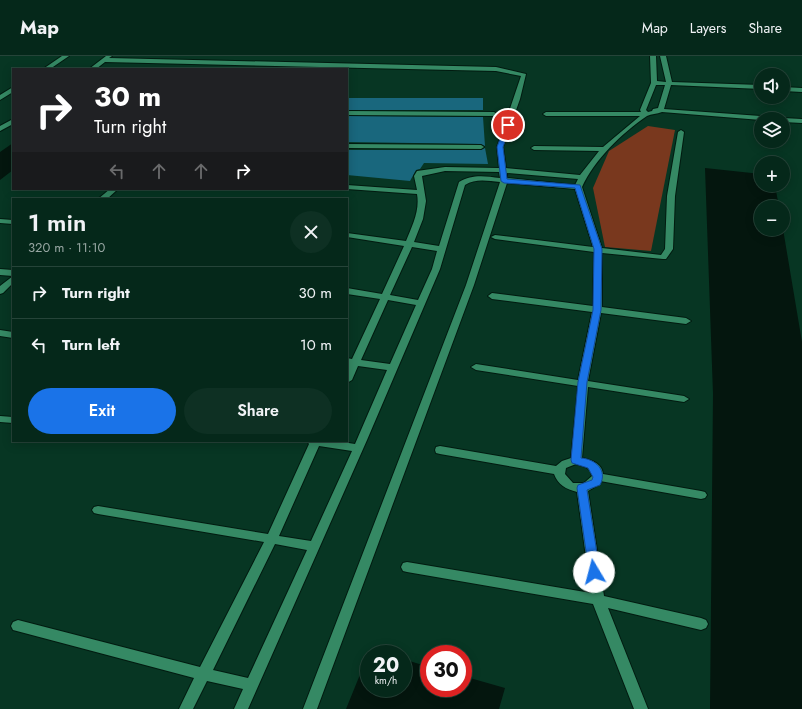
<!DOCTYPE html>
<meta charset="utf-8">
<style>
:root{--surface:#05281a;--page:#0e3023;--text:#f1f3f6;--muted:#97a6a2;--line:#264439;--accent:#1a73e8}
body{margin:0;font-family:Jost,sans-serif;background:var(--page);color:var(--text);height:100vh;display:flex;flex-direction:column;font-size:15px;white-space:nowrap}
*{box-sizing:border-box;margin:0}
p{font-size:13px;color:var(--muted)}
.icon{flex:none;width:22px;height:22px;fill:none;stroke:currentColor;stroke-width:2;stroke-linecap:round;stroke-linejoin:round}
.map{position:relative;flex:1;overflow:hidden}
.drawer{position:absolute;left:12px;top:142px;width:336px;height:244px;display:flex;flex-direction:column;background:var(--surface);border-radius:0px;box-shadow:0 2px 10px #0003,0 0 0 1px var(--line)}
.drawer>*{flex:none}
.top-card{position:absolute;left:12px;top:12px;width:336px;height:122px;border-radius:0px;box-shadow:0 2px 10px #0003,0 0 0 1px var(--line);background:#202124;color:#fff;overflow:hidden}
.tools{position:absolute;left:754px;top:12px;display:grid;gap:8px}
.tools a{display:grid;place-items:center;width:36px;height:36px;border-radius:50%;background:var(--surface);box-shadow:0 2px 10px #0003,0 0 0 1px var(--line);font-size:20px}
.speed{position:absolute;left:360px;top:589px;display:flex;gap:8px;font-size:20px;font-weight:700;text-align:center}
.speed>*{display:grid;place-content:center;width:52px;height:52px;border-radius:50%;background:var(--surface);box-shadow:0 2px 10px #0003,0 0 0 1px var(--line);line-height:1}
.speed small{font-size:10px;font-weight:400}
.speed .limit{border:6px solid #d22;background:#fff;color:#111}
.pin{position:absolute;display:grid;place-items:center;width:34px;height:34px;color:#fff;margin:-17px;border:2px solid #fff;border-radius:50%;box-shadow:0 1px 4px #0007}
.me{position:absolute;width:44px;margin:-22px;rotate:352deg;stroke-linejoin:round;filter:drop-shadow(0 0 3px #0008)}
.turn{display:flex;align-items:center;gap:14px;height:84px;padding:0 16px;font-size:18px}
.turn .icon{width:52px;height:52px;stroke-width:2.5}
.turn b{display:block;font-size:28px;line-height:34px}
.lanes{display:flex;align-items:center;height:38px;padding:0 16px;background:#0003;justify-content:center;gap:20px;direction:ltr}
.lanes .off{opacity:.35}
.round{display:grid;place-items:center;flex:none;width:42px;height:42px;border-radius:21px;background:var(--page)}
.head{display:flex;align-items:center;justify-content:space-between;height:68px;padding:0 16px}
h1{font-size:24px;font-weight:600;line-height:30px}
.button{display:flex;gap:8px;margin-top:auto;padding:8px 16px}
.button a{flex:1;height:46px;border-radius:24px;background:var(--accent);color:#fff;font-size:16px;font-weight:600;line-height:46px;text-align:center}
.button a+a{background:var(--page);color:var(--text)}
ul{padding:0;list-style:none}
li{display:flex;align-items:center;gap:12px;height:52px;padding:0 16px;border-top:1px solid var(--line)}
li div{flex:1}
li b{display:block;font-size:15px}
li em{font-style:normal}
header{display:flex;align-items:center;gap:24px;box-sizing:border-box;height:56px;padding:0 20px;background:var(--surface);border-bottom:1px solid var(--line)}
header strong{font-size:19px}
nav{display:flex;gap:22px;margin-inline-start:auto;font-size:14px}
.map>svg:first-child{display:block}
.green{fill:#79381e}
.water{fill:#04160e}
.building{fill:#19677d}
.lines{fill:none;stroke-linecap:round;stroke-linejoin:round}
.minor-casing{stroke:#021b10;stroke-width:2}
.minor{fill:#358964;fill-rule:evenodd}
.route{fill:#1a73e8;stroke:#114b97}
</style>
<header>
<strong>Map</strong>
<nav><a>Map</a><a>Layers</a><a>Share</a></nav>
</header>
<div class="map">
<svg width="802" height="653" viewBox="0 0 802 653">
<rect width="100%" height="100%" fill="#073623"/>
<path class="green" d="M648,70L675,74L651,195L605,191L593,132L609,95Z"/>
<path class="water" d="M13,87V114L0,124V96Z
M705,112L761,118V129H775L779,151H761V173H783L802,286V653H710L713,338Z
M370,594L383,598H369V632H403V603L429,611V632H463V620L505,632L499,653H346Z"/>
<path class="building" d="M347,42H483V54H347Z
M347,60L483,61L485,90L481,88L347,86Z
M485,92L488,108L424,107L420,113L416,114L410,125L347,119V94H481Z"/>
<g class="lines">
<defs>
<path id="minor" d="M62,0H69L50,13H43Z
M106,0H112L109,2L496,11L526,18L520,43L503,91L506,112L580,119L599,95L534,94L531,92L534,90L603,91L640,60H546L543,58L546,56H641L640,54L651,27L650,0H656L657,25L666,26L660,0H666L672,26L761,29V33L671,29L664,53L776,61L779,63L761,64L662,56C657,58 651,58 647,60C622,77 594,104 582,131L602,192L661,199L665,193L667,140L678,76L681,74L684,76L675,140L673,193L666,203H663L602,197V251L686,262L691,265L686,268L601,257L588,325L684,340L689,343L684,346L588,331L582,402C591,404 602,407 603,418L701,435L705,436L707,439L705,442L701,443L600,425L598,429L588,435L604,540L701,562L706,564L708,568L706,572L701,574L608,552L648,653H634L593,548L407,516L403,515L401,511L403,507L407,506L591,537L577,436C566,433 558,429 554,418L440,398L436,397L435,394L436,391L440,390L556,410L562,405L571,402L578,330L476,314L471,311L476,308L578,324L592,256L492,243L488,240L492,237L593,250L594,196L495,183L491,181L495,179L593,191L575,133L507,127L474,229L317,653H303L466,229L500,126C488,125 476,122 465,129L440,213L367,384L248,653H234L243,633L207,625L193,653H179L194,622L13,574L11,570L13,566L18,564L200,611L264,486L98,458L94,457L92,454L94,451L98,450L268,478L309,388L307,385H336L355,388L387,314L358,310L352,324L347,327V313L349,308H347V302L352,303L380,243L347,238V232L382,238L404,190L347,181V177L406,185C412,170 420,155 417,138L347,133V129L417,134L414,120L417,115L445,111L499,112L497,91L521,20L496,15L105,6L96,13H89ZM656,29H665L658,52L653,53L652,55L648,56L646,54ZM445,115L499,116L500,122C485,120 472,118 459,126L439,190L414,186L423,163L426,145L422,120ZM507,117L578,123L575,129L507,122ZM412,191L437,195L432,213L418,244L390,239ZM388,244L416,249L390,308L361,304ZM319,390L352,395L311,485L279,480ZM576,408L586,411L591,415L592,420L584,427H573L565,418L566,412ZM275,488L307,494L248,622L213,614Z
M13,31V36L0,44V39Z
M783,31L802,32V36L783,35Z
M347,55L494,56L497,58L494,60L347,59Z
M783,62L802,63V67L783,66V63H781Z
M13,63V68L0,75V70Z
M347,88L481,89L484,91L481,93L347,92Z
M110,133H118L107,143H98Z
M0,163L13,164V168L0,167Z
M0,213L13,214V227L3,237L0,238V230L13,220L0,219Z
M0,274L13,276V282L0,280Z
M0,360L13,361V367L0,366Z"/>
</defs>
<use href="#minor" class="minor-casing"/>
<use href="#minor" class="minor"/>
</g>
<path class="route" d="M508,67L511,69L503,91L507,123L580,129L602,193L601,254L587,326L581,402C595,403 608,414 600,429L587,434L600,516L598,519H590L589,516L577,432L578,429L592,424L593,421L588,412L572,407L571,404L578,326L593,254L594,193L575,132L504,127L501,125L497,91L505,69Z"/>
</svg>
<div class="tools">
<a><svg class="icon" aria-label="sound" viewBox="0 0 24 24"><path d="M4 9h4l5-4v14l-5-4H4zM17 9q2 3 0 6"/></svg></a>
<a><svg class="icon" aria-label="layers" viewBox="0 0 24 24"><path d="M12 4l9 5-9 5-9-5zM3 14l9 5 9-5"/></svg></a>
<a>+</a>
<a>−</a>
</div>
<div class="speed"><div>20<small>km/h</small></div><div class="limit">30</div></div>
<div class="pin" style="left:508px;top:69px;background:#d93025"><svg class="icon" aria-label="arrive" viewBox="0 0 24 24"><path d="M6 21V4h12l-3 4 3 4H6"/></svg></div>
<svg class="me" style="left:594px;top:516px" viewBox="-20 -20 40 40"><circle r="19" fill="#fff"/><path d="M0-13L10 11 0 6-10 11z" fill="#1a73e8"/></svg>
<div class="top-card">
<div class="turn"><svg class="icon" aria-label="right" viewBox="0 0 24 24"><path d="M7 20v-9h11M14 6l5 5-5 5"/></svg><div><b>30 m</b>Turn right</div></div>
<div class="lanes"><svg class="icon off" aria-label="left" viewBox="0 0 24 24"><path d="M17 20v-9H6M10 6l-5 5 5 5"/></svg><svg class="icon off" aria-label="ahead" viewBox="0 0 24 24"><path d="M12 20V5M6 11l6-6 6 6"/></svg><svg class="icon off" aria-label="ahead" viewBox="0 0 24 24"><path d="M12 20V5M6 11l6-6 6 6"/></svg><svg class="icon" aria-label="right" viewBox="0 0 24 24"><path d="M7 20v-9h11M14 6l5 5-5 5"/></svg></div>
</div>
<section class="drawer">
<div class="head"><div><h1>1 min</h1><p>320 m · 11:10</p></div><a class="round"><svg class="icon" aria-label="close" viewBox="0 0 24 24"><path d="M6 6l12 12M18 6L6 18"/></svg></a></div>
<ul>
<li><svg class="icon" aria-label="right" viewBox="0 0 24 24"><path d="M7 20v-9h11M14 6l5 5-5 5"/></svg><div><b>Turn right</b></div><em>30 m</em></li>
<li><svg class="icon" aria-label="left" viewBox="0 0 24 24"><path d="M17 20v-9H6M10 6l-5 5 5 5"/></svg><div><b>Turn left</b></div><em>10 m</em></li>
</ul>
<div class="button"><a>Exit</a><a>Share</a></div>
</section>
</div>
